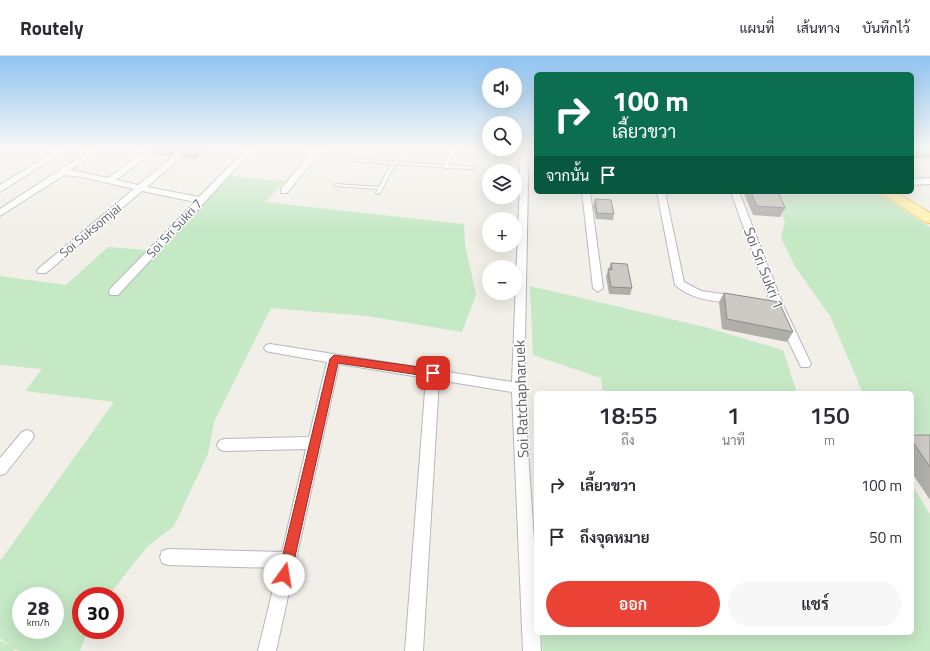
<!DOCTYPE html>
<html lang="th">
<meta charset="utf-8">
<style>
:root{--surface:#fff;--page:#f7f7f7;--text:#2b2b33;--muted:#7c7c81;--line:#e1e1e2;--accent:#ea4335}
body{margin:0;font-family:"Titillium Web",Sarabun,sans-serif;background:var(--page);color:var(--text);height:100vh;display:flex;flex-direction:column;font-size:15px;white-space:nowrap}
*{box-sizing:border-box;margin:0}
p{font-size:13px;color:var(--muted)}
.icon{flex:none;width:22px;height:22px;fill:none;stroke:currentColor;stroke-width:2;stroke-linecap:round;stroke-linejoin:round}
.map{position:relative;flex:1;overflow:hidden}
.drawer{position:absolute;left:534px;top:335px;width:380px;height:244px;display:flex;flex-direction:column;background:var(--surface);border-radius:6px;box-shadow:0 4px 16px #0002}
.drawer>*{flex:none}
.banner{position:absolute;left:534px;top:16px;width:380px;height:122px;border-radius:6px;box-shadow:0 4px 16px #0002;background:#0b6e4f;color:#fff;overflow:hidden}
.controls{position:absolute;left:482px;top:12px;display:grid;gap:8px}
.controls a{display:grid;place-items:center;width:40px;height:40px;border-radius:50%;background:var(--surface);box-shadow:0 4px 16px #0002;font-size:20px}
.speed{position:absolute;left:12px;top:531px;display:flex;gap:8px;font-size:20px;font-weight:700;text-align:center}
.speed>*{display:grid;place-content:center;width:52px;height:52px;border-radius:50%;background:var(--surface);box-shadow:0 4px 16px #0002;line-height:1}
.speed small{font-size:10px;font-weight:400}
.speed .limit{border:6px solid #d22;background:#fff;color:#111}
.pin{position:absolute;display:grid;place-items:center;width:34px;height:34px;color:#fff;margin:-17px;border-radius:8px;box-shadow:0 2px 6px #0006}
.me{position:absolute;width:44px;margin:-22px;rotate:13deg;stroke-linejoin:round;filter:drop-shadow(0 0 3px #0008)}
.turn{display:flex;align-items:center;gap:14px;height:84px;padding:0 12px;font-size:18px}
.turn .icon{width:52px;height:52px;stroke-width:2.5}
.turn b{display:block;font-size:28px;line-height:34px}
.then{display:flex;align-items:center;height:38px;padding:0 12px;background:#0003;gap:8px;font-size:15px}
.eta{display:flex;justify-content:space-evenly;align-items:center;height:68px;text-align:center}
.eta b{font-size:24px;font-weight:600;line-height:28px}
.action{display:flex;gap:8px;margin-top:auto;padding:8px 12px}
.action a{flex:1;height:46px;border-radius:24px;background:var(--accent);color:#fff;font-size:16px;font-weight:600;line-height:46px;text-align:center}
.action a+a{background:var(--page);color:var(--text)}
ul{padding:0;list-style:none}
li{display:flex;align-items:center;gap:12px;height:52px;padding:0 12px}
li div{flex:1}
li b{display:block;font-size:15px}
li em{font-style:normal}
header{display:flex;align-items:center;gap:24px;box-sizing:border-box;height:56px;padding:0 20px;background:var(--surface);border-bottom:1px solid var(--line)}
header strong{font-size:19px}
nav{display:flex;gap:22px;margin-inline-start:auto;font-size:14px}
.map>svg:first-child{display:block}
.green{fill:#c5e8c5;fill-rule:evenodd}
.lines{fill:none;stroke-linecap:round;stroke-linejoin:round}
.lane-casing{stroke:#b5b8bc;stroke-width:2}
.street-casing{stroke:#b5b8bc;stroke-width:2}
.primary-casing{stroke:#f2c960;stroke-width:2}
.lane{fill:#fff;fill-rule:evenodd}
.street{fill:#fff;fill-rule:evenodd}
.primary{fill:#fff2af;fill-rule:evenodd}
.wall{fill:#afaea9}
.shaded-wall{fill:#8f8d8a}
.building{fill:#cccac5;stroke:#8f8d8a}
.route{fill:#ea4335;stroke:#982c22}
.labels{text-anchor:middle;dominant-baseline:central;stroke-width:3;stroke-linejoin:round;paint-order:stroke}
.far-street-label{font-size:13px;fill:#5f6368;stroke:#fff}
.street-label{font-size:15px;fill:#5f6368;stroke:#fff}
</style>
<header>
<strong>Routely</strong>
<nav><a>แผนที่</a><a>เส้นทาง</a><a>บันทึกไว้</a></nav>
</header>
<div class="map">
<svg width="930" height="595" viewBox="0 0 930 595">
<rect width="100%" height="100%" fill="#f1efe8"/>
<path class="green" d="M229,120L285,125L265,146L464,168L465,188L476,239L462,276L367,260L271,252L214,366L208,398L174,470L148,490L108,540H81V574H88L80,595H19L15,593L13,595H0V585L9,589L0,582V505L114,346L25,335L42,313L0,309V220L66,229L108,191L158,195ZM21,540H55V574H21Z
M774,139H880L930,171V379L912,377V337H863L830,260L796,212L781,182L785,166Z
M530,230L705,271L783,294L797,337H603L601,322L533,299Z
M912,429L930,458V595H543L541,577H912Z"/>
<g class="lines">
<defs>
<path id="lane" d="M400,92H404L397,106L444,109L451,92H455L448,109L473,111L475,112L473,113L447,112H445L443,111L395,108L380,137L378,138L376,137L378,133L336,130L334,129L336,128L379,131L391,108L351,105L349,104L351,103L393,106Z"/>
<path id="street" d="M60,92H69L0,136V129Z
M93,92H102L70,114L108,122L149,92H158L116,124L138,129L184,92H192L147,131L199,141L247,92H255L118,239H110L109,236L110,233L195,146L142,135L46,217H38L37,215L38,213L134,133L82,121L64,119L0,160V153Z
M315,92H323L287,137H281V133Z
M519,92H527L528,126L524,332L536,516V577H540L541,595H523L512,336L439,324L423,595H405L426,322L339,308L276,595H258L278,512L168,509L162,507L160,501L162,495L168,493L282,496L306,393L224,395L219,393L217,389L219,385L224,383L309,381L327,306L270,296L266,295L264,292L266,289L270,288L512,326L520,126Z
M930,122V128L912,129V123Z
M582,136H590L603,232L598,236L593,232Z
M657,136H665L684,226L701,235L743,241L744,244L743,247L739,248C717,245 693,245 675,229Z
M731,136H739L784,251L811,308L809,311H801L772,251Z
M27,374L32,376L34,380L32,384L5,418L0,419V402L22,376Z"/>
<path id="primary" d="M879,136H896L930,157V167L925,166Z"/>
</defs>
<use href="#lane" class="lane-casing"/>
<use href="#street" class="street-casing"/>
<use href="#primary" class="primary-casing"/>
<use href="#lane" class="lane"/>
<use href="#street" class="street"/>
<use href="#primary" class="primary"/>
</g>
<path class="wall" d="M150,92H182L171,100L153,98Z
M912,92H930V103L928,102H912Z
M206,94L195,103L183,102L180,96Z
M745,136H778L785,152L780,161L753,159L744,138Z
M595,143L614,158L613,164L596,163L593,150Z
M611,207L632,232L630,239L609,238L606,220Z
M724,237L793,276L787,286L722,273L719,246Z
M912,379H930V444L912,417Z"/>
<path class="shaded-wall" d="M172,92H182L171,100L168,94Z
M199,92H205L206,94L195,103L193,97Z"/>
<path class="building" d="M150,92H172L168,94Z
M185,92H199L193,97L180,96Z
M751,136H778L785,152L757,150Z
M595,143L611,144L614,158L597,157Z
M611,207L627,208L632,232L611,231L608,213L612,214Z
M724,237L779,246L793,276L727,263Z
M912,379H930V411L912,385Z"/>
<linearGradient id="sky" x2="0" y2="1"><stop stop-color="#8fc3f1"/><stop offset="0.53" stop-color="#f9f8f5"/><stop offset="1" stop-color="#f9f8f5" stop-opacity="0"/></linearGradient>
<rect width="930" height="175" fill="url(#sky)"/>
<path class="route" d="M334,299L433,313L438,317L433,321L338,307L291,519L289,524L284,526L280,524L278,519L330,303Z"/>
<g class="labels">
<g class="far-street-label">
<text transform="translate(174 172) rotate(-47)">Soi Sri Sukri 7</text>
<text transform="translate(90 174) rotate(-40)">Soi Suksomjai</text>
</g>
<g class="street-label">
<text transform="translate(764 212) rotate(69)">Soi Sri Sukri 1</text>
<text transform="translate(521 343) rotate(-92)">Soi Ratchapharuek</text>
</g>
</g>
</svg>
<div class="controls">
<a><svg class="icon" aria-label="sound" viewBox="0 0 24 24"><path d="M4 9h4l5-4v14l-5-4H4zM17 9q2 3 0 6"/></svg></a>
<a><svg class="icon" aria-label="search" viewBox="0 0 24 24"><circle cx="10" cy="10" r="6"/><path d="M15 15l6 6"/></svg></a>
<a><svg class="icon" aria-label="layers" viewBox="0 0 24 24"><path d="M12 4l9 5-9 5-9-5zM3 14l9 5 9-5"/></svg></a>
<a>+</a>
<a>−</a>
</div>
<div class="speed"><div>28<small>km/h</small></div><div class="limit">30</div></div>
<div class="pin" style="left:433px;top:317px;background:#d93025"><svg class="icon" aria-label="arrive" viewBox="0 0 24 24"><path d="M6 21V4h12l-3 4 3 4H6"/></svg></div>
<svg class="me" style="left:284px;top:519px" viewBox="-20 -20 40 40"><circle r="19" fill="#fff"/><path d="M0-13L10 11 0 6-10 11z" fill="#ea4335"/></svg>
<div class="banner">
<div class="turn"><svg class="icon" aria-label="right" viewBox="0 0 24 24"><path d="M7 20v-9h11M14 6l5 5-5 5"/></svg><div><b>100 m</b>เลี้ยวขวา</div></div>
<div class="then">จากนั้น<svg class="icon" aria-label="arrive" viewBox="0 0 24 24"><path d="M6 21V4h12l-3 4 3 4H6"/></svg></div>
</div>
<section class="drawer">
<div class="eta">
<div><b>18:55</b><p>ถึง</p></div>
<div><b>1</b><p>นาที</p></div>
<div><b>150</b><p>m</p></div>
</div>
<ul>
<li><svg class="icon" aria-label="right" viewBox="0 0 24 24"><path d="M7 20v-9h11M14 6l5 5-5 5"/></svg><div><b>เลี้ยวขวา</b></div><em>100 m</em></li>
<li><svg class="icon" aria-label="arrive" viewBox="0 0 24 24"><path d="M6 21V4h12l-3 4 3 4H6"/></svg><div><b>ถึงจุดหมาย</b></div><em>50 m</em></li>
</ul>
<div class="action"><a>ออก</a><a>แชร์</a></div>
</section>
</div>
